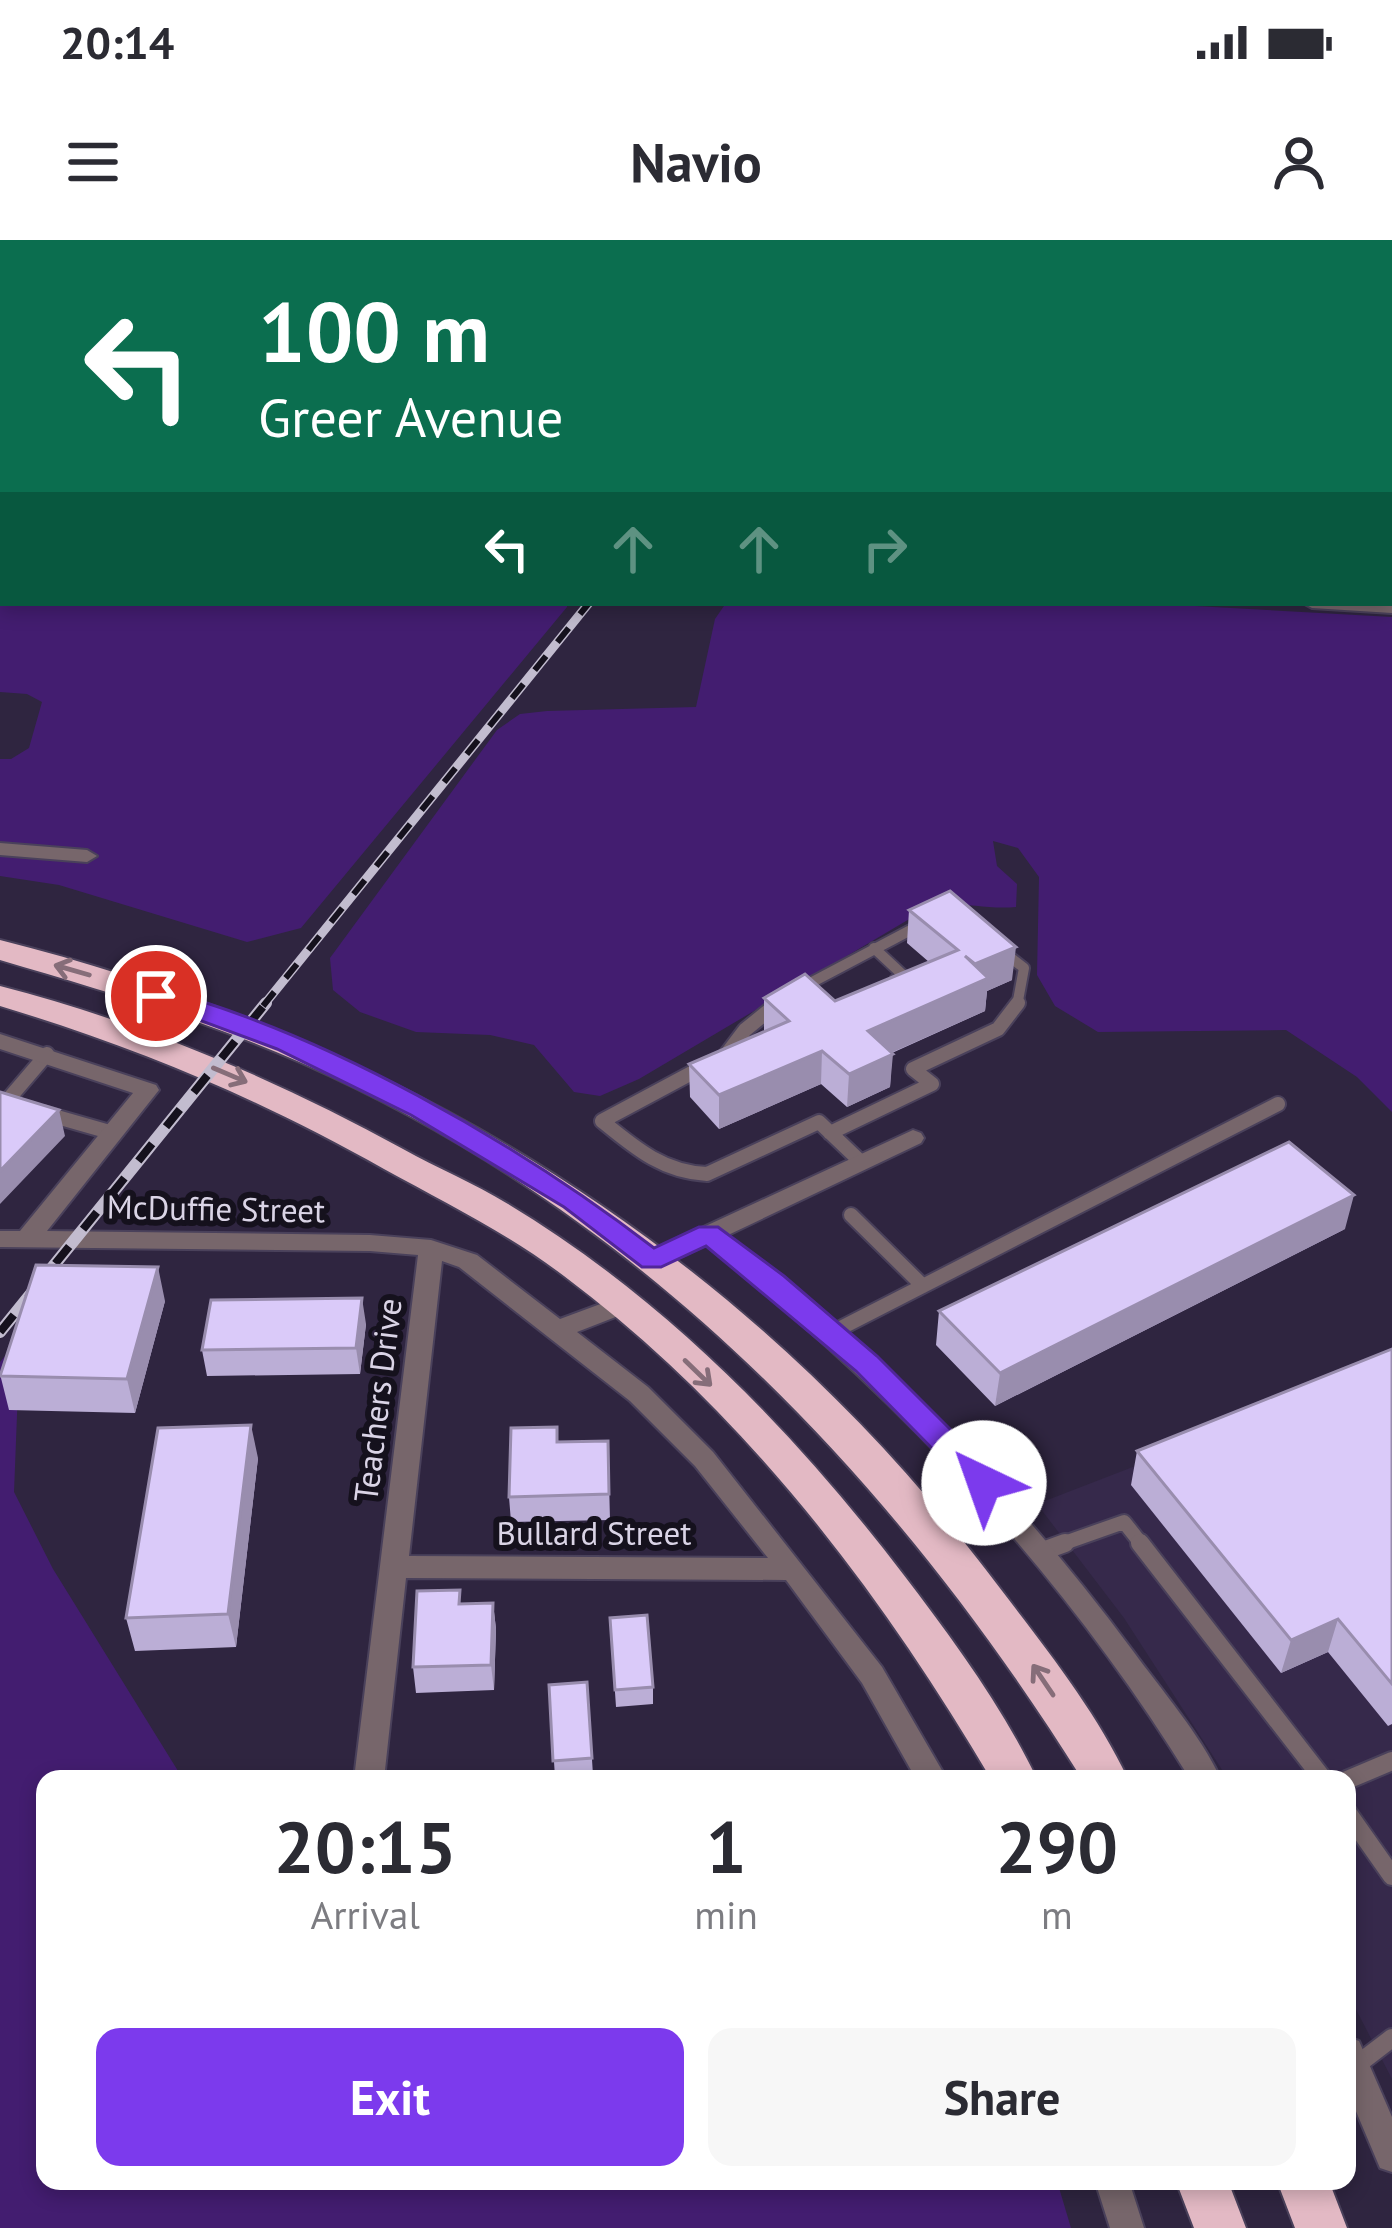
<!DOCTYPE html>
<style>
:root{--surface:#fff;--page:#f7f7f7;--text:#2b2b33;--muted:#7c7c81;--accent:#7c3aed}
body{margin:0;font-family:"PT Sans",sans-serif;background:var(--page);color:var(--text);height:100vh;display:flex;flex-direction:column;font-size:45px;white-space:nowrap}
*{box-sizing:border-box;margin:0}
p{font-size:39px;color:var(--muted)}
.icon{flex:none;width:66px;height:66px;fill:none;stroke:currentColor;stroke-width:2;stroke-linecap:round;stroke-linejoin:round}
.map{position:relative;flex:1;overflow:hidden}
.side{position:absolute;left:36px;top:1530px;width:1320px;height:420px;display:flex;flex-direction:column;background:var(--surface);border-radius:24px;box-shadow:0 6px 18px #0003}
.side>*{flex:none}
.top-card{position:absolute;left:0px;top:0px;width:1392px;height:366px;box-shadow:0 6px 18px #0003;background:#0b6e4f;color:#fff;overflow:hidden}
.pin{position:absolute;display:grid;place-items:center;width:102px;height:102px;color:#fff;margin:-51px;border:6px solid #fff;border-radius:50%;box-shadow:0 3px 12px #0007}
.me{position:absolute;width:132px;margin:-66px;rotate:318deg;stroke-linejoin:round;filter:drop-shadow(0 0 9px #0008)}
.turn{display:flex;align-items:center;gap:42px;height:252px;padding:0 60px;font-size:54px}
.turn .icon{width:156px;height:156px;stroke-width:2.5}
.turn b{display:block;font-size:84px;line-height:102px}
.lanes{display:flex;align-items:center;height:114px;padding:0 60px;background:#0003;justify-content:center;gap:60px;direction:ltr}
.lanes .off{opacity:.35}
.eta{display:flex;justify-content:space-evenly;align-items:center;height:204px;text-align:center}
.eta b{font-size:72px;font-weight:700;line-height:84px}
.button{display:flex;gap:24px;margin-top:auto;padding:24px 60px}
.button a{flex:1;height:138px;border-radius:24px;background:var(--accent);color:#fff;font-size:48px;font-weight:700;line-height:138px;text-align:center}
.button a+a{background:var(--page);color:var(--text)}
.status{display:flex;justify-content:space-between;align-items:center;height:84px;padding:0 60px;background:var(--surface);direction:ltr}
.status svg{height:33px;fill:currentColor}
header{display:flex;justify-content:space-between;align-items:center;height:156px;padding:0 60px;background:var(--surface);font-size:54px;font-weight:700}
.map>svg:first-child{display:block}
.built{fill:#36294b}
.green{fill:#431d70}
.water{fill:#06201c}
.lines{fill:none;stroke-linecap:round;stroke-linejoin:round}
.lane-far2-casing{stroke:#4a415b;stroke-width:14}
.lane-far1-casing{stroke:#4a415b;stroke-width:18}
.lane-casing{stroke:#4a415b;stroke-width:22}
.street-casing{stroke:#4a415b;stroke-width:4}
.highway-casing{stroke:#4a415b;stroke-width:4}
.lane-far2{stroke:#77666b;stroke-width:10}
.lane-far1{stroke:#77666b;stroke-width:14}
.lane{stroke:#77666b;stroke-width:18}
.street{fill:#77666b;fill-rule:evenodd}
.highway{fill:#e3b9c4;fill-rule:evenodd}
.rail-far1-casing{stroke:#c2bccf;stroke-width:9}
.rail-casing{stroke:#c2bccf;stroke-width:12}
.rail-far1{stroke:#15111d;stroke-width:6;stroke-dasharray:18;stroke-linecap:butt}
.rail{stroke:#15111d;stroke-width:8;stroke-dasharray:22;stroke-linecap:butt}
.wall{fill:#bbaed6}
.shaded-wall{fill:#998dae}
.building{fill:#dacaf9;stroke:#998dae;stroke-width:3}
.oneway{stroke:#866d79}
.route{fill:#7c3aed;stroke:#51269a;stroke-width:3}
.labels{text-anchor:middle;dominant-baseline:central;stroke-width:12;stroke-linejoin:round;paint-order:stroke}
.street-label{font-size:33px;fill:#dad4e6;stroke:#15111d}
</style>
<div class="status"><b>20:14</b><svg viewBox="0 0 49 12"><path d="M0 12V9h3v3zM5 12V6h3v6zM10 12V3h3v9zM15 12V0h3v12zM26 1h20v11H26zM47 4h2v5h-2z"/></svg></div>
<header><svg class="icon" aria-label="menu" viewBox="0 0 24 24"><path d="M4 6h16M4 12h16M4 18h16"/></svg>Navio<svg class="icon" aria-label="person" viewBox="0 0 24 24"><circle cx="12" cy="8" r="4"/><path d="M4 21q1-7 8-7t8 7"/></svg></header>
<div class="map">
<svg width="1392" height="1988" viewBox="0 0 1392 1988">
<rect width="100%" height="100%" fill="#2f2540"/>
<path class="built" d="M1392,1127V1839L1347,1752V1539H1228L1124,1378L1037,1264Z"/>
<path class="green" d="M0,0H687L705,3H3V73Z
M0,342L3,363H567V367L301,688L247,702L59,645L0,636V519H11L29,508L42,462L27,454L0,452Z
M726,363H1141L1392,377V872L1357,837L1286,790L1098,792L1055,766L1037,735L1039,637L1018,608L993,601L997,626L1017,644L1016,667C986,670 962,661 933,665L639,839L600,856L574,852L534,805L490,795L416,792L360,772L333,750L330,718L497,490L520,474L547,471L696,467L715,379Z
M20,1098L14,1252L53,1329L183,1539H45V1941H1057L1071,1988H0V1122Z"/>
<path class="water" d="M687,0H1234L1264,3H705Z"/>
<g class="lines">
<defs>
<path id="lane-far2" d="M874,708L904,736L895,740
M1001,710L1024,728L1017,766
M801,748L924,683"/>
<path id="lane-far1" d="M726,815L745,790L777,764
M701,828L602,881C635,908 663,932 707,934L819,882L861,922
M16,865L6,862L47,814
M43,873L113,893
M830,893L932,844L913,829L998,789L1018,763
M851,975L923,1046
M831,1093L1278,864
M1056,1306L1124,1282L1143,1306"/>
<path id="lane" d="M1140,1303L1323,1539
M1043,1311L1065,1303
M1347,1540L1392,1521
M1347,1572L1392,1636
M1354,1827L1392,1798"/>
<path id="street" d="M0,204L3,205V215L0,214Z
M0,329H3V339H0Z
M1303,363H1392V373L1312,368Z
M0,603L87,610L97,616L87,622L0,615Z
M0,794L156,845L159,850L47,991L370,995L431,1000L477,1015L560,1079L622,1056L631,1059L634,1065L631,1071L577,1092L648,1147L713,1212L882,1427L947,1539H916L862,1443L786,1340L406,1338L384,1539H354L418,1015L370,1011L0,1007V991H20L133,853L0,809ZM442,1021L459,1027L630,1161L695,1226L768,1318L409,1316Z
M913,890L921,893L924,898L921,903L726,996C882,1116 1016,1253 1133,1411C1163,1452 1199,1493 1221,1539H1190C1063,1333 896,1154 706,1005L652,1030L640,1021L643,1015Z
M1347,1797L1359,1801L1392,1877V1932L1380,1928L1347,1850Z
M1095,1941H1129L1144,1988H1110Z"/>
<path id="highway" d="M0,700C403,802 744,1009 996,1343C1043,1405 1095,1469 1128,1539H1082C890,1232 637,971 302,823C204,780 102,750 0,720Z
M0,746C142,783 274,838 403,909C437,928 474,943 508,964C664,1058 793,1190 903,1334C952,1398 1002,1466 1037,1539H991C879,1349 742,1169 564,1036C507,993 446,963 384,929C258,858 139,808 0,766Z
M1176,1941H1228L1246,1988H1194Z
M1277,1941H1329L1347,1988H1295Z"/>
</defs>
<use href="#lane-far2" class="lane-far2-casing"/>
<use href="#lane-far1" class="lane-far1-casing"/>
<use href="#lane" class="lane-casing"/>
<use href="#street" class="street-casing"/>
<use href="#highway" class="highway-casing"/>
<use href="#lane-far2" class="lane-far2"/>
<use href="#lane-far1" class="lane-far1"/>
<use href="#lane" class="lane"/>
<use href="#street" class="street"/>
<use href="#highway" class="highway"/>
<defs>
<path id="rail-far1" d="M263,766L589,363"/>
<path id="rail" d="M0,1092L266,763"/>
</defs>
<use href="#rail-far1" class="rail-far1-casing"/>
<use href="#rail" class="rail-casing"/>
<use href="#rail-far1" class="rail-far1"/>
<use href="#rail" class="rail"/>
</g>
<path class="wall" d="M0,80H3V126L0,125Z
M1389,185H1392V345H1389Z
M909,670L1012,740L987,751L985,771L892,813L890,847L847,867L821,844L719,889L690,857L689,824L764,792V758L835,761L929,722L907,703Z
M1345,989L995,1166L936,1105L939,1071Z
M165,1061L135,1173L9,1170L0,1134Z
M366,1084L360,1134L207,1136L202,1110Z
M1392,1109V1484L1388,1486L1328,1412L1281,1433L1131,1245L1137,1211Z
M608,1201L610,1280L511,1282L509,1257L558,1202Z
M258,1218L236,1407L135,1411L126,1378Z
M493,1363L496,1389L494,1450L416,1453L413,1427L461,1364Z
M610,1378L653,1447V1464L616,1467Z
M587,1442L593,1535L555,1537L549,1445Z"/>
<path class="shaded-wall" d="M1016,707L1012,740L987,751L985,771L866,824L868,791L975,724Z
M822,811L821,844L719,889V855Z
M893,814L890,847L847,867L849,834Z
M59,870L65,896L0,964V931Z
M1354,955L1345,989L995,1166L1000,1133Z
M158,1027L165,1061L135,1173L127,1139Z
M362,1058L366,1084L360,1134L356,1108Z
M251,1185L258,1218L236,1407L228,1374Z
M493,1363L496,1389L494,1450L491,1425Z
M1338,1379L1328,1412L1281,1433L1291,1400Z"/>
<path class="building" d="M0,80H3L2,105H0Z
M1389,185H1392V315H1389Z
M950,651L1016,707L975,724L965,716L988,738L868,791L893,814L849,834L822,811L719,855L689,824L789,781L764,758L805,734L835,761L958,710L909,670Z
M0,852L59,870L0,931Z
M1289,902L1354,955L1000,1133L939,1071Z
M36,1025L158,1027L127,1139L0,1136Z
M362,1058L356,1108L202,1110L211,1060Z
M1392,1109V1444L1338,1379L1291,1400L1137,1211Z
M251,1185L228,1374L126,1378L158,1188Z
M557,1187V1202L608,1201L609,1254L509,1257L511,1188Z
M460,1350L459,1364L493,1363L491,1425L413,1427L417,1351Z
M647,1375L653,1447L615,1450L610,1378Z
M587,1442L592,1518L553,1521L549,1445Z"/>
<defs><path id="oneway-shaft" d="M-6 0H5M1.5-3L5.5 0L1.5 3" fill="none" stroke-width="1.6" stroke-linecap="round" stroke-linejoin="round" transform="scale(3)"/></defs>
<g class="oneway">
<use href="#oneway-shaft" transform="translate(72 730) rotate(-164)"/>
<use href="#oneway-shaft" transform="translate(230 835) rotate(23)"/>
<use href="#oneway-shaft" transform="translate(698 1133) rotate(44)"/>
<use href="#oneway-shaft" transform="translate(1043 1440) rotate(-124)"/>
</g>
<path class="route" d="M156,748C326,793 516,902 654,1008L699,987H718L784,1036L877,1116L995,1234L999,1243L995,1251H974L856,1131L706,1006L661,1027H642L564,967L411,875L277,809L148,761L144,756Z"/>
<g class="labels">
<g class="street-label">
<text transform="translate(216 968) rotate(1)">McDuffie Street</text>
<text transform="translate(377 1160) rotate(-83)">Teachers Drive</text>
<text x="594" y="1292">Bullard Street</text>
</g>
</g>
</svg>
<div class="pin" style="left:156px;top:756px;background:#d93025"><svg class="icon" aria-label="arrive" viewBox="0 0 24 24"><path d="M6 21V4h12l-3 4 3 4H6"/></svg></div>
<svg class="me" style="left:984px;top:1243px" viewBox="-20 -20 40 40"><circle r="19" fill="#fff"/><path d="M0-13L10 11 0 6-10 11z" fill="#7c3aed"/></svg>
<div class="top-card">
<div class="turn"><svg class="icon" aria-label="left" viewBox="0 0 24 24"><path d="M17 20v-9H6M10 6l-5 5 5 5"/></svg><div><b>100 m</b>Greer Avenue</div></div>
<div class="lanes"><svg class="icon" aria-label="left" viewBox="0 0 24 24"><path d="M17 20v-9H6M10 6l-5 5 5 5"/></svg><svg class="icon off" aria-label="ahead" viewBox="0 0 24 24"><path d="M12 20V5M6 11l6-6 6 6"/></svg><svg class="icon off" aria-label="ahead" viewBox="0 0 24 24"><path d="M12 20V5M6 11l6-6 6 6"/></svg><svg class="icon off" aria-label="right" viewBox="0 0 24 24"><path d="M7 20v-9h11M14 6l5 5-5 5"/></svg></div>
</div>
<section class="side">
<div class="eta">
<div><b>20:15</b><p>Arrival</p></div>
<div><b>1</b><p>min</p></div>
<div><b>290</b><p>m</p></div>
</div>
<div class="button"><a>Exit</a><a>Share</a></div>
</section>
</div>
